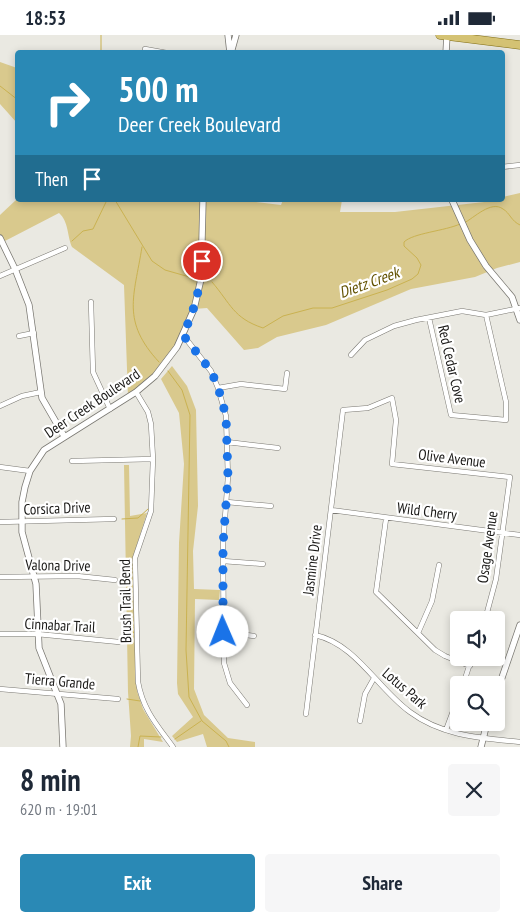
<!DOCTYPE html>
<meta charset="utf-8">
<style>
:root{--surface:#fff;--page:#f6f6f7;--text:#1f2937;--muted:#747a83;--accent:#2a89b5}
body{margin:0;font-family:"PT Sans Narrow",sans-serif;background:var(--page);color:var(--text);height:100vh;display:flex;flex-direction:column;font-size:19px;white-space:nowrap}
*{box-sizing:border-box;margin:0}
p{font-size:16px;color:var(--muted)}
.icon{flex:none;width:28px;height:28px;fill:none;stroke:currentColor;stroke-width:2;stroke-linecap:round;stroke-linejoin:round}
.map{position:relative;height:712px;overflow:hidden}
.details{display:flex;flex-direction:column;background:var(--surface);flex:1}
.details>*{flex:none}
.hud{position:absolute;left:15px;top:15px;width:490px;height:152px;border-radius:5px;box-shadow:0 2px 8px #0003;background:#2a89b5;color:#fff;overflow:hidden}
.controls{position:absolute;left:450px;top:576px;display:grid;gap:10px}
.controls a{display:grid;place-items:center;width:55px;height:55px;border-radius:5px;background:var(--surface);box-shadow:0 2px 8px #0003;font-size:25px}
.pin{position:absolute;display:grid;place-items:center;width:42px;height:42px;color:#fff;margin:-21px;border:2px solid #fff;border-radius:50%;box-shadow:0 1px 5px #0007}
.me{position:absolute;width:55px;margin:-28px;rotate:359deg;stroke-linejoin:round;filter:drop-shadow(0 0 4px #0008)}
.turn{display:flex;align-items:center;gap:18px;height:105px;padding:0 20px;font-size:22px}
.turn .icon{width:65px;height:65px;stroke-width:2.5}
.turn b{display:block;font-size:35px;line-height:42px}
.then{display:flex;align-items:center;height:48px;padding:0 20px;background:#0003;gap:10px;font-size:19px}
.round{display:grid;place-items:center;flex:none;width:52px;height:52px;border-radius:5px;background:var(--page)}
.headline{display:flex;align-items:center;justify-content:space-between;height:85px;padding:0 20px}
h1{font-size:30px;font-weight:600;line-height:38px}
.action{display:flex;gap:10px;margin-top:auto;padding:10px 20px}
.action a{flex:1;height:58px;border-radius:5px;background:var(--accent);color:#fff;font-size:20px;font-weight:600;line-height:58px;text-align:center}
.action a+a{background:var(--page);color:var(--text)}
.status{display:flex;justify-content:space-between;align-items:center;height:35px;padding:0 25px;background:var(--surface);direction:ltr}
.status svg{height:14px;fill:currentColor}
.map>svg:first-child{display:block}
.green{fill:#d9c98d}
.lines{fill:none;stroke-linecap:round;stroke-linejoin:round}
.stream{stroke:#cab251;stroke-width:1}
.minor-casing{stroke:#7a7872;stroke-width:5.5}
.tertiary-casing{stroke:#7a7872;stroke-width:7}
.primary-casing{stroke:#806d16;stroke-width:9}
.minor{stroke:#fff;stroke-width:4.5}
.tertiary{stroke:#fff;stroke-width:5.5}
.primary{stroke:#d4c273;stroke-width:8}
.route{stroke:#1a73e8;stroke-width:9;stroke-dasharray:0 16.2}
.labels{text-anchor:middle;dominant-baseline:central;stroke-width:4.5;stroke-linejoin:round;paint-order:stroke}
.street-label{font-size:15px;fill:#1a1917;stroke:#fff}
.water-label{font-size:16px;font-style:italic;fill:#625101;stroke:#fff}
</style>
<div class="status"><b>18:53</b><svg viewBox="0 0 49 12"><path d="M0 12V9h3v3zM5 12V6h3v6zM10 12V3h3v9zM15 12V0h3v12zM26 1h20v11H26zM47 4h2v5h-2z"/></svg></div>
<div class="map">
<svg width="520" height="712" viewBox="0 0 520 712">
<rect width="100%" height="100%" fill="#eae9e2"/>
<path class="green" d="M0,27L17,33V88L0,69Z
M520,158V227L497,233L475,242L411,254L326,290L277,302L258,313L244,315L207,273L194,274L167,326L128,362L124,250L72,212C67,201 69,187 59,178L3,207L0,203V180L17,164L240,165L281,170L283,165H342L340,177H395L502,165L503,162Z
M172,331L187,351L196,375L198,471L193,516L194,554L220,555L219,565L195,564L194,654L204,680L228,703L255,707V712H207L203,699L177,707L172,701L193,682L178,659L177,648L179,508L184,429L179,378L161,344Z
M124,430H129L130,481L147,478L133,522L137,656L143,674L163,707L144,704V712H130L131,701L128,657Z"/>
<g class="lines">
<path class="stream" d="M101,0V18
M0,51L18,65
M115,165L152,226L165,235L193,243
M464,188C474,183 491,165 503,174C510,178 511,186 520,190
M72,206L83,196L93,194L107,165
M142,212C134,262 121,286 159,327
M212,247C231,269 233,283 263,293L283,281L313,273H332L387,255L412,244L418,239L421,230L417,223L404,211V207C413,198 445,196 460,189
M168,336L182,355L190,380L186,615L189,662L202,686L226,706L229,712
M122,484L138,483L148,474
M124,546L133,547
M125,603L134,597
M127,664L140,666
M175,704L201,686
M138,712L140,701L161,702"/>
<defs>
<path id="minor" d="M146,18L145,14L167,18
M502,132L520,130
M0,241L65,213
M91,267L93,337L110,374
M429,283L451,380L506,385V367L486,280
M183,300L211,336L218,353L226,381L228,442L223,510L224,628L230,648L247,670
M19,301L34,298
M351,320L365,305L394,291L416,285L462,276L486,280L520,273
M218,353L241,349L285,354L287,338
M136,357L148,377L151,389L153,424L151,476L135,523L138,647C143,675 157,690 173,712
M0,371L22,361L41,357
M227,407L278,413
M72,426L153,424
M0,432L30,436
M227,467L271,471
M331,475L520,500
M386,484L376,557L435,615L445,621L470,631
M0,487L114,484
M223,526L263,529
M0,542L77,541L115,545
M223,597L254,601
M418,598L432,566L439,530
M0,599H37L119,607
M315,600C356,609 377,653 410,677C442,701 481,703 520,707
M463,650L472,622
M0,654L118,664
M306,679L343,375L368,373L392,363L396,385L392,429L510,442L496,544L485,585
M360,686L365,659L374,643
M446,695L459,660"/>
<path id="tertiary" d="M228,0L230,18
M231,18L236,0
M446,18L447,0
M452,165L470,205L486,231L512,262L520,285
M0,203L15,234L29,270L42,363L64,401
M496,660L520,590
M63,712L61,669L39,613L36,549L22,497V467L25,452L30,436L44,415L136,357L155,341L177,312L194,274L201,244L203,165
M481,712L487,688"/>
<path id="primary" d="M440,0L520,10"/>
</defs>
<use href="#minor" class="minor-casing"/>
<use href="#tertiary" class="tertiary-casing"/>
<use href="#primary" class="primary-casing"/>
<use href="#minor" class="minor"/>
<use href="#tertiary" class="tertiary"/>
<use href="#primary" class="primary"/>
</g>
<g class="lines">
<path class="route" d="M202,226C201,252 194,276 183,300L211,336L218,352L226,381L228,442L223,510V597"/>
</g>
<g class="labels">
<g class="street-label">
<text transform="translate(452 329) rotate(77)">Red Cedar Cove</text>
<text transform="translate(92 368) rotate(-34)">Deer Creek Boulevard</text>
<text transform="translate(452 423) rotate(7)">Olive Avenue</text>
<text transform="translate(57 473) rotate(-2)">Corsica Drive</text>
<text transform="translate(427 476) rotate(7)">Wild Cherry</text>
<text transform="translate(487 512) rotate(-82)">Osage Avenue</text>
<text transform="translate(312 525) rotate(-83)">Jasmine Drive</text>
<text transform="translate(58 530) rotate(1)">Valona Drive</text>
<text transform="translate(125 566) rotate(-91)">Brush Trail Bend</text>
<text transform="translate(60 590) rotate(3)">Cinnabar Trail</text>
<text transform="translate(60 646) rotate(5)">Tierra Grande</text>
<text transform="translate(405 653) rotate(41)">Lotus Park</text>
</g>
<g class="water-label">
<text transform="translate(369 247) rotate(-20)">Dietz Creek</text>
</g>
</g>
</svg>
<div class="controls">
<a><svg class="icon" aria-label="sound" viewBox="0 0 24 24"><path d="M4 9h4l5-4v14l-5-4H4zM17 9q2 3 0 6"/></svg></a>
<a><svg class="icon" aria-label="search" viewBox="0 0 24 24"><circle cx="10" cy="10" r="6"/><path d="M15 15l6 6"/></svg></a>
</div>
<div class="pin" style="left:202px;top:226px;background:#d93025"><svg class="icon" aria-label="arrive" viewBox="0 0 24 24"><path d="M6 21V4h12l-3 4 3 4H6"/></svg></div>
<svg class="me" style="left:223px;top:597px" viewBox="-20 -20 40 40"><circle r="19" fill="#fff"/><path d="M0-13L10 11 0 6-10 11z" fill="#1a73e8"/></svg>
<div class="hud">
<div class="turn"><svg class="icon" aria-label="right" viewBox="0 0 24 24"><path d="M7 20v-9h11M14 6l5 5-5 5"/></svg><div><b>500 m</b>Deer Creek Boulevard</div></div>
<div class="then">Then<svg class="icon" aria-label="arrive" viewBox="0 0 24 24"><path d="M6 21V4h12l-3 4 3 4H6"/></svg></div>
</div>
</div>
<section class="details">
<div class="headline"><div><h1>8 min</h1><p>620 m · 19:01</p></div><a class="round"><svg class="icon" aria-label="close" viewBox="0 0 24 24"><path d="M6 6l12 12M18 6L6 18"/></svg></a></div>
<div class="action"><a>Exit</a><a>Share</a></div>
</section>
